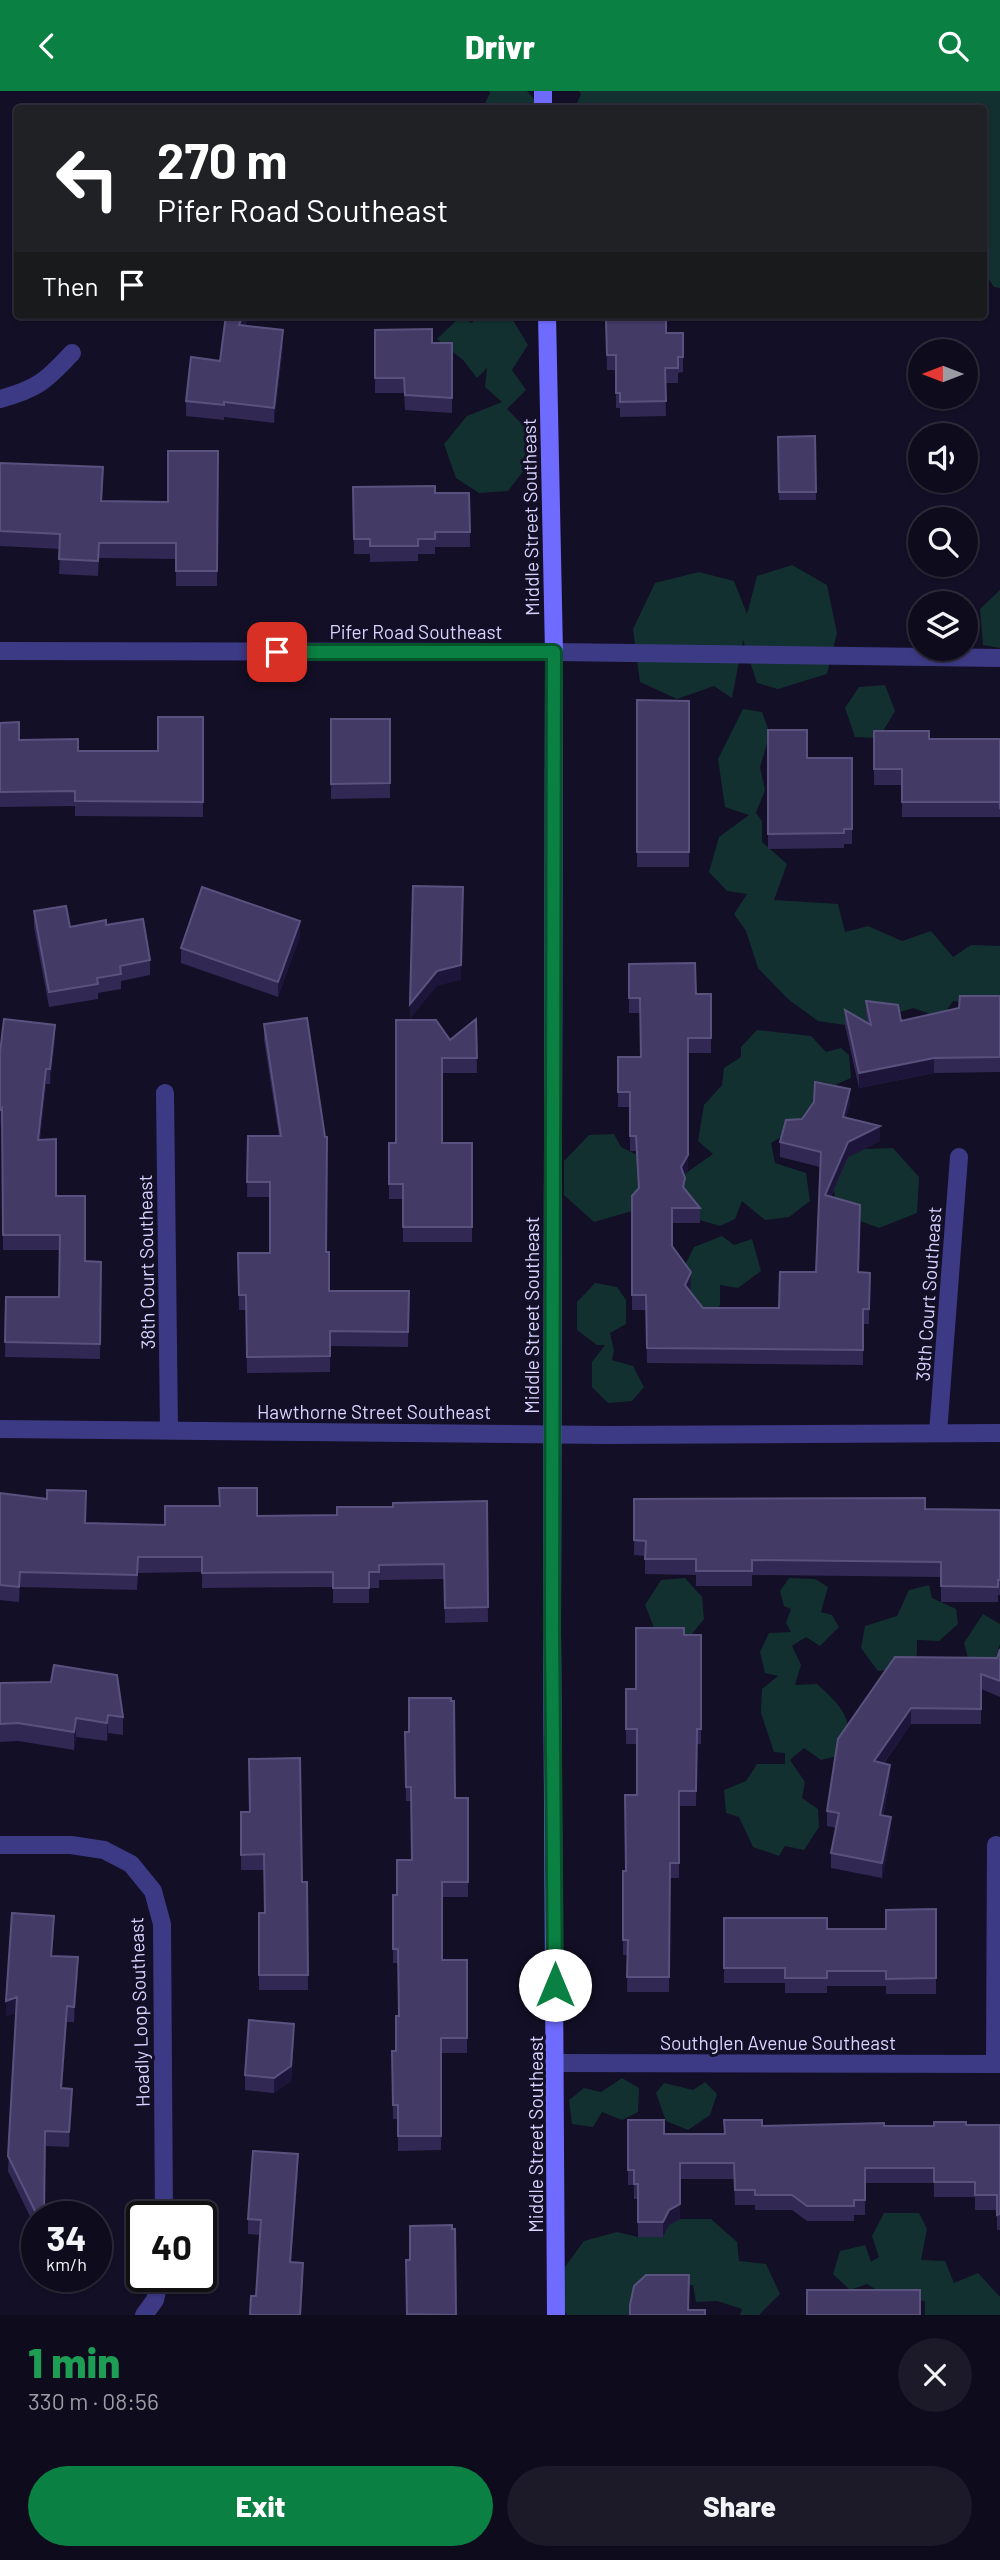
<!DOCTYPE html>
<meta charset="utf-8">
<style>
:root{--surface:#0e0b1c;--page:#1c1929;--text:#f1f3f6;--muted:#9b9ba3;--line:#2e2b3b;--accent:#0b8043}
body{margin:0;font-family:Barlow,sans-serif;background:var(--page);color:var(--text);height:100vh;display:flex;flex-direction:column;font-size:26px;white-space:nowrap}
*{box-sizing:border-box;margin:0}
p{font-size:23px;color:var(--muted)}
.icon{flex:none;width:38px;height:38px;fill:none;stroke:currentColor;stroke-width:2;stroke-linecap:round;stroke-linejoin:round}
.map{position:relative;height:2224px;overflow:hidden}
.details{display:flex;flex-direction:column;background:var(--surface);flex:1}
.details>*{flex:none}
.top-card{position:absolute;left:14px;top:14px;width:973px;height:214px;border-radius:7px;box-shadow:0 2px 5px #0004,0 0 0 2px var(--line);background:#202124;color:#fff;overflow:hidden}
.needle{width:46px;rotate:270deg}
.controls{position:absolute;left:908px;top:248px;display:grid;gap:14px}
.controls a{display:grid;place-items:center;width:70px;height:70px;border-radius:50%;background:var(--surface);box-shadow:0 2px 5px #0004,0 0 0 2px var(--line);font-size:35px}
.speed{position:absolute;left:21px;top:2110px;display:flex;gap:14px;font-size:35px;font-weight:700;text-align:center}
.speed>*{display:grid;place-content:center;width:91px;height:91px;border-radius:50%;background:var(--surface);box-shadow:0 2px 5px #0004,0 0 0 2px var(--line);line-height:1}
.speed small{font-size:18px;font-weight:400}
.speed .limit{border:4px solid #111;border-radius:10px;background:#fff;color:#111}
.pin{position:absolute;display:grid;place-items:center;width:60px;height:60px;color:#fff;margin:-30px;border-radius:14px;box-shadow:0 4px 10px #0006}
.me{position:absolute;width:77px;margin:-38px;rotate:0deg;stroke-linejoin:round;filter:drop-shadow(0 0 5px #0008)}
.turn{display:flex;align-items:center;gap:24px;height:147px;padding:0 28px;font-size:32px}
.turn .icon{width:91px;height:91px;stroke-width:2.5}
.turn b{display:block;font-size:49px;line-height:60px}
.then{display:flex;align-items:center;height:66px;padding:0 28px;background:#0003;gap:14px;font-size:26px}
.round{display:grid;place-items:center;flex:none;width:74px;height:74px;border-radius:37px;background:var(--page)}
.headline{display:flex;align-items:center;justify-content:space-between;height:119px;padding:0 28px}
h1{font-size:42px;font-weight:800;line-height:52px;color:#1e9e55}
.cta{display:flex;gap:14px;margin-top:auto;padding:14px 28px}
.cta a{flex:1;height:80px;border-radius:42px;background:var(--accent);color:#fff;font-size:28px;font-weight:800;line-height:80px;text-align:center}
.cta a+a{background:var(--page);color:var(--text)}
header{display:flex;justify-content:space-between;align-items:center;height:91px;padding:0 28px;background:var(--accent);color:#fff;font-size:32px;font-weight:800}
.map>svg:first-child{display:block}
.green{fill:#12302f}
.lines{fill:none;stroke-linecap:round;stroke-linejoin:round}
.street{stroke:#3d3a85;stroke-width:18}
.secondary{stroke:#6f6bff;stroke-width:18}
.wall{fill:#312854}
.shaded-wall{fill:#1d163a}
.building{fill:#433a66;stroke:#5a527e;stroke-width:2}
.route-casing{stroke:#07532c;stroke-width:18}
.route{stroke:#0b8043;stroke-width:12}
.labels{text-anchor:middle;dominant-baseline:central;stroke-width:6;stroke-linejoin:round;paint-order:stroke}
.street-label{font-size:19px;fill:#d9d4ff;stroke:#130f26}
</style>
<header><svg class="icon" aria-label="back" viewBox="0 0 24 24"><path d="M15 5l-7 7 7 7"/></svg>Drivr<svg class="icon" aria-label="search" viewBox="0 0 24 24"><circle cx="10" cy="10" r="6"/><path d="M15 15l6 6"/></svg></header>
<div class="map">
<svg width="1000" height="2224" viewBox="0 0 1000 2224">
<rect width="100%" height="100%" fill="#130f26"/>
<path class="green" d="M489,0H527L536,10V17L482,18L490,2Z
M579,0H1000V197L994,196L984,181V18L575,17L581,3Z
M477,224H516L511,226L528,254L512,279L526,299L507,318L528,339L531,370L508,400L479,402L456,387L444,353L467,325L502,311L485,296L487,277L477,287L463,269L437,248L460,226L472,232Z
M792,474L827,494L837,542L827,583L778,598L757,592L743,549L732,607L714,595L677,608L640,591L633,538L655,492L699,481L734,490L747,523L757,485Z
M1000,499V557L983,554L980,518Z
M885,594L895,620L879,647L855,646L845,617L859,596Z
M743,618L762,621L770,643L760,676L765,699L756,722L762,730V751L787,773L774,809L838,813L845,841L868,835L902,850L931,840L953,866L971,854L1000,855V904L970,912L953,910L941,927L913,917L897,922L858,942L845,934L818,930L788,908L758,877L746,840L734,823L747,803L727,800L709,781L719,746L749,724L725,716L718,668Z
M757,939L811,945L826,961L841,957L849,964L851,987L835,994L823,991L815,1006L814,1026L771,1052L775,1072L806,1082L810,1110L789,1126L765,1129L742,1110L735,1128L720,1135L696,1128L681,1090L686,1082L713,1063L698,1050L704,1014L722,994L724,977L741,966V956Z
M614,1043L621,1056L653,1072L632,1120L594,1131L564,1104V1070L589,1044Z
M893,1057L919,1086L917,1122L879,1137L844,1124L836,1115L833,1093L848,1066L865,1058Z
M722,1145L734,1154L752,1148L761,1180L738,1197L720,1194V1214L712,1226L696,1223L681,1182L694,1156Z
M595,1192L617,1196L626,1209V1233L610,1242L614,1260L612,1269L633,1275L644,1296L632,1310L608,1312L592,1296V1271L605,1254H597L577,1239V1211Z
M685,1487L702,1506L704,1528L687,1549L656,1542L645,1514L661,1489Z
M789,1487L815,1488L828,1496L821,1521L832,1524L839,1536L820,1555L806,1546L792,1555L801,1574L795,1594L817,1593C842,1616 855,1627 845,1663L821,1669L804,1657L790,1669L805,1691L802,1707L818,1718L819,1736L804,1759L785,1755L779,1765L753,1756L739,1726L726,1722L724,1699L746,1690L757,1673H785V1662L774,1661L761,1622L762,1598L778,1585L765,1582L760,1561L769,1542L791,1541L786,1532L791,1518L784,1515L780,1500Z
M929,1494L932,1507L956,1518L958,1533L939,1550L917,1549V1564L904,1578L878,1580L861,1557L865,1535L897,1525L909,1499Z
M983,1523L1000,1533V1553L991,1581L970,1575L964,1552Z
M622,1987L639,1997L638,2021L622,2029L602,2021L593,2036L572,2033L569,2009L584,1997L601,2001Z
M705,1991L717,2003L710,2024L688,2039L666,2030L656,2002L664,1992L693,1999Z
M884,2122H919L927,2138L921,2169L945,2170L954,2192L978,2182L1000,2206V2224H925V2210C902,2209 886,2206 867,2193L850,2199L833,2183L840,2160L865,2154L871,2171L879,2166L872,2145Z
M680,2128H711L737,2151L739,2170L766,2173L780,2203L759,2224H740L742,2218L717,2210L696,2211L693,2194H681L631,2224H567L550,2196L584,2150L617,2141L638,2146Z"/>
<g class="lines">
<path class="street" d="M0,308C37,298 46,290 72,262
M0,560L554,561L1000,567
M165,1002L169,1339
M0,1338L607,1344L1000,1342
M938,1342L959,1066
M0,1754H71L104,1759L131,1773L153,1800L162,1833L164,2126
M556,1972L1000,1973
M995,1973L996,1754
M144,2224L155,2209L160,2186"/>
<path class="secondary" d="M543,0V18
M547,224L554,561L552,1540L556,2224"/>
</g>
<path class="wall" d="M226,224H249L245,235L283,255L274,332L224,326V329L186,325V310L220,270Z
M606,229L666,242H683V281L678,282V292H665L666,325L620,326V317H616V279H607Z
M375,239L432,252H452V322L405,319L404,302H375Z
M815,345L816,409H779L778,346Z
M218,360L217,495H176V468L99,467L98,485L59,483L60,458L0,455V372L103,391L102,410L168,411Z
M353,396L435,402L470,441V456H435V463H418V470L370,471V463H354Z
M637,609L689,610V776H637Z
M203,626V726L75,725V715L0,716V632L19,649L78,660H158Z
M331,628H390V707L331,708Z
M768,639L807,667H852V753H844V757L768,758Z
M874,640L929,648H1000V734V726H902V694H874Z
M34,820L70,836L106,834L150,869V884L121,890V898L98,902V908L49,916L34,836Z
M300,845L278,906L181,872V857Z
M629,873L696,903H711V962H688V1079L684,1084L685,1099L700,1117V1132H672V1155L691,1196L689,1199L703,1217H779L816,1181L820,1076L780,1066V1051L802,1028L850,1013L846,1026L880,1050L848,1066L831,1106L860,1129L859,1181L870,1182L869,1233H863V1274L647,1272L646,1219H632V1105L638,1098L636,1060H630V1016H618V966H641L640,922H629Z
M1000,905V981L934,982L859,997L845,934V919L868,932L866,925V910L901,930L959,917Z
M476,928L477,982H442V1052H472V1151H403V1108H389V1052H396L450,949Z
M264,933L326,1161L329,1200H409L408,1256L330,1255V1281L247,1282L246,1219H239L238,1162H270V1106H247L248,1045H279L264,949Z
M55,949L50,993H46L40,1049L56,1105L85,1170L101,1171L100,1268L5,1266L6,1206H59L60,1159H3L2,1032L0,1034V962Z
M0,1402L86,1432L165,1434L257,1425L337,1424L393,1416L487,1410L488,1531L445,1532L444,1488L379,1489V1497H369V1512H333V1496L202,1497V1481L138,1482L137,1499L20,1496L19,1511L0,1509Z
M634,1408L925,1418L1000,1419V1504H998V1511H941V1486L752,1484V1495H696V1484L645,1483V1465L634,1464Z
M684,1544H701V1653H697L696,1715H679V1787H670L669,1901H627L628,1864H623V1780H626L637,1704V1653H626V1598H636Z
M1000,1558V1606L981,1598V1633H911L884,1672L890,1689L883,1725L891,1741L882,1787L831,1777V1762L836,1737L827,1735V1720L838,1648L997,1567Z
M0,1592L123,1626V1644L108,1642L107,1650L76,1646L74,1659L18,1650L0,1651Z
M405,1641L455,1707H468V1806H442V1869H467V1962H441V2059L398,2060V2028H393L392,1960H396L399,1925L398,1872H393V1804H397L412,1769L411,1710H406Z
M241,1721L302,1791H307L308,1899H259V1822H265L264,1779H241Z
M936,1818V1903H886V1895H827V1902H785V1892H724V1827L827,1838H886Z
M54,1840L52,1865L78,1881L74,1931H67L62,1997L72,2013L69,2056L45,2055L44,2126H37V2140L8,2080L16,1922L6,1925Z
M294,1948L291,1990L274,2002L245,1999V1984Z
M628,2029L664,2043H724L762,2035L1000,2034V2139H997V2119H975V2106H934V2092H865V2124H854V2130H807L792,2119H755V2114H735L734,2088H680V2128L669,2134L663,2146H638V2108H634V2094H628Z
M298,2079L291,2171L303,2187L301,2224H250L256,2205L260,2144L248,2143V2128Z"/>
<path class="shaded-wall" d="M243,224H249L239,249V234Z
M283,239V255L274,332V317Z
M463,811L461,889L437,895L410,928V913Z
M300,830V845L278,906V891Z
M55,934V949L50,993V978Z
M934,967V982L859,997V982Z
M46,978V993L38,1064V1049Z
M850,998V1013L843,1040V1026Z
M2,1017V1032L0,1034V1019Z
M880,1035V1050L848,1066L825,1119V1104L848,1051Z
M688,1064V1079L681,1090V1076Z
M691,1181V1196L685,1209V1194Z
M20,1481V1496L19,1511V1496Z
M911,1617V1633L874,1685V1670Z
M108,1624V1642L107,1650V1632Z
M76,1627V1646L74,1659V1641Z
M890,1674V1689L880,1739V1724Z
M891,1726V1741L882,1787V1772Z
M78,1866V1881L74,1931V1916Z
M17,1906V1922L6,1925V1910Z
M67,1915V1931L61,2012V1997Z
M294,1933L291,1990L274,2002V1987Z
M72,1998V2013L69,2056V2041Z
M298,2063V2079L290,2186V2171Z
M680,2113V2128L669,2134L663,2146V2131L669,2119Z
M303,2172L301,2224H300Z"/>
<path class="building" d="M226,224H243L239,234L283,239L274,317L224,311V314L186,310L191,266L220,270Z
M617,224H666V242H683V266H678V277H665L666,310L620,311V302H616V264H607L606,229H617Z
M432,238V252H452V307L405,304L404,287H375V239Z
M815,345L816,401H779L778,346Z
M168,360H218L217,480H176V452H99L98,470L59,468L60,443L0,440V372L103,376L101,410L168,411Z
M435,395V402H469L470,441H435V448H418V455H370V448H354L353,396Z
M637,609L689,610V761H637Z
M158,626H203V711L75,710V700L0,701V632L19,631V649L78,648V660H158Z
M331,628H390V692L331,693Z
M768,639H807V667H852V738H844V742L768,743Z
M874,640H929V648H1000V718V711H902V678H874Z
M413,795L463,796L461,874L437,880L410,913Z
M202,796L300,830L278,891L181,857Z
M66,815L70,836L106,829V834L143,828L150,869L120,875L121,883L97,887L98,893L49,901L34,820Z
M695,872L696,903H711V947H688V1064L681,1076L685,1087L683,1096L700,1117H672V1155L691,1181L685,1194L703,1217H779L780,1181H816L821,1061L780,1051L786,1029L802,1028L814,1011L815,991L850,998L843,1026L880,1035L848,1051L825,1104L860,1114L858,1181L870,1182L869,1218H863V1259L647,1257L646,1204H632V1105L639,1097L636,1045H630V1001H618V966H641L640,907H629V873Z
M960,905H1000V966L934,967L859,982L845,919L871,934L866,910L898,914L901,930L959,917Z
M307,927L325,1046H327L326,1161H329V1200H409L408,1241L330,1240V1265L247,1266L246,1204H239L238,1162H270V1091H247L248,1045H281L264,933Z
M4,928L55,934L50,978H46L38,1049L56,1048V1105H85V1170L101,1171L100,1253L5,1251L6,1206H59L60,1144H3L2,1017L0,1019V962Z
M476,928L477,967H442V1052H472V1136H403V1093H389V1052H396V929H436L450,949Z
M219,1397H257V1425L337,1424V1416H393V1412L487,1410L488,1516L445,1517L444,1473L379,1474V1481H369V1497H333V1481L202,1482V1466H138L137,1484L20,1481L19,1496L0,1494V1402L47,1408V1399L86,1400L85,1432L165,1434V1415H220Z
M925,1407V1418L1000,1419V1489H998V1496L941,1495V1471L752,1469V1480H696V1468H645L646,1450L634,1449V1408Z
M636,1537H684V1544H701V1638H697L696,1700H679V1772H670L669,1886H627L628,1849H623V1780H626L625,1704H637V1638H626V1598H636Z
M1000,1558V1590L981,1583V1618L911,1617L874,1670L890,1674L880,1724L891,1726L882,1772L831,1762L839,1722L827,1720L838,1648L895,1566L997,1567Z
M54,1574L117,1584L123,1626L108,1624L107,1632L76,1627L74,1641L18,1632L0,1633V1592L51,1591Z
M409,1607H451V1610H454L455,1707H468V1791H442V1869H467V1947H441V2045H398V2014H393L392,1960H396V1925H399L398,1858H393V1804H397V1769H412L411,1696H406L405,1641H409Z
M300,1667L302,1791H307L308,1884H259V1822H265L264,1763L241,1764V1721H250L249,1668Z
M936,1818V1887L886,1888V1880H827V1887H785V1877H724V1827H827V1838H886V1819Z
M12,1822L54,1825L51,1865L78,1866L74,1916L67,1915L61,1997L72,1998L69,2041L45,2040L44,2126H38L8,2065L17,1906L6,1910Z
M249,1929L294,1933L291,1975L274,1987L245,1984Z
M628,2029H664V2043H725L724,2029H762V2035L884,2032V2035H934V2031H966V2034H1000V2123L997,2124V2104H975V2091H934V2077H865V2109H854V2115H807L792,2104H755V2099H735L734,2072H680V2113L669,2119L663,2131H638V2093H634V2079H628Z
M253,2060L298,2063L290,2171L303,2172L300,2224H250L251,2205H256L261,2129L248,2128Z
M452,2134V2138H455L456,2224L407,2223L406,2169H410V2135Z
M646,2184H689L688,2219H705V2224H630V2214L634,2195Z
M807,2199H920V2224H807Z"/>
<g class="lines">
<defs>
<path id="route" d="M277,561H554L552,1540L555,1894"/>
</defs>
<use href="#route" class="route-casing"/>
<use href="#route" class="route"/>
</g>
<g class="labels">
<g class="street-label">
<text transform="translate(530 426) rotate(-91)">Middle Street Southeast</text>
<text x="416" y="540">Pifer Road Southeast</text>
<text transform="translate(146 1171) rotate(-91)">38th Court Southeast</text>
<text transform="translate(928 1203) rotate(-86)">39th Court Southeast</text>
<text transform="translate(531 1224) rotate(-90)">Middle Street Southeast</text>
<text x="374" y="1320">Hawthorne Street Southeast</text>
<text transform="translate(139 1921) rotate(-92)">Hoadly Loop Southeast</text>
<text x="778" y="1951">Southglen Avenue Southeast</text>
<text transform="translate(535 2043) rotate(-90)">Middle Street Southeast</text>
</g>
</g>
</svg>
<div class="controls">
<a><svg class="needle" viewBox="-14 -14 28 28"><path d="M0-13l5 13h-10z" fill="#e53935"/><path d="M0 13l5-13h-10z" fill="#9b9ba3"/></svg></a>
<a><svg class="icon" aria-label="sound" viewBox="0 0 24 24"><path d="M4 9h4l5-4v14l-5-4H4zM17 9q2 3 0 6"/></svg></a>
<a><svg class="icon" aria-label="search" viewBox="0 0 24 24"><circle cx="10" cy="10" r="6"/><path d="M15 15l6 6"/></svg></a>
<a><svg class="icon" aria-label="layers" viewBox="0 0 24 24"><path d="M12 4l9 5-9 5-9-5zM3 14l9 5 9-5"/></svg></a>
</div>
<div class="speed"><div>34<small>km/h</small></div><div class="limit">40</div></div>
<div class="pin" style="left:277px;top:561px;background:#d93025"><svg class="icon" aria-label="arrive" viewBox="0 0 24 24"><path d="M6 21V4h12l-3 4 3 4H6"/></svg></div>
<svg class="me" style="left:555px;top:1894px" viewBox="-20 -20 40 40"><circle r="19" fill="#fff"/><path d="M0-13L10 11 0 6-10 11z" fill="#0b8043"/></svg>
<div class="top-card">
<div class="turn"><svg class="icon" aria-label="left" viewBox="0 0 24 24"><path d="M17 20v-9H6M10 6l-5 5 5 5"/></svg><div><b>270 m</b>Pifer Road Southeast</div></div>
<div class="then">Then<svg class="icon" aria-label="arrive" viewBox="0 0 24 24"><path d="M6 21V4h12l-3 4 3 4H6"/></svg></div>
</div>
</div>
<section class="details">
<div class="headline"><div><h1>1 min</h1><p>330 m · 08:56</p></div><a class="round"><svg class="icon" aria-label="close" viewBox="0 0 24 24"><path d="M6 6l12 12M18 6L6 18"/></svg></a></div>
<div class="cta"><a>Exit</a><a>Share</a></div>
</section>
